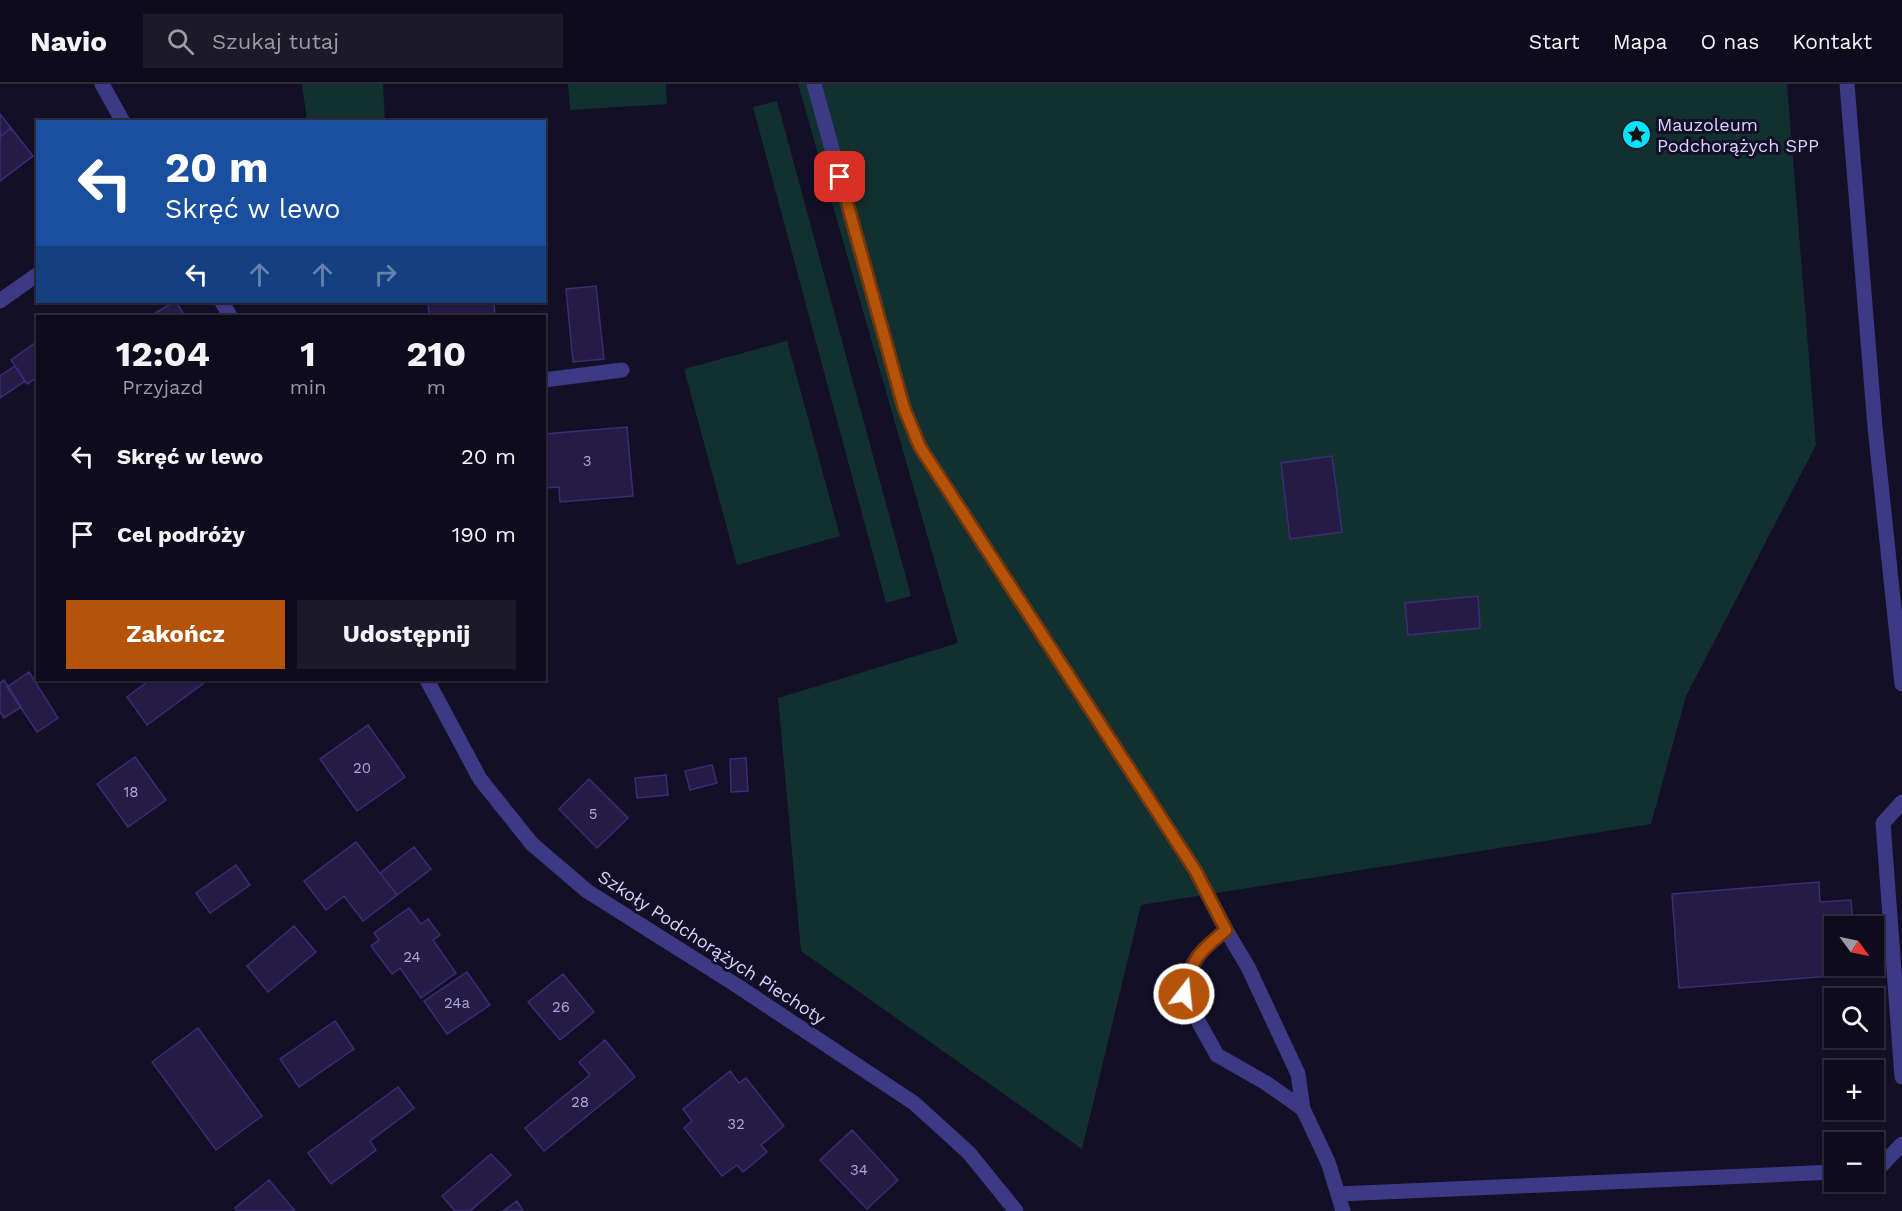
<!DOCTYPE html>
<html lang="pl">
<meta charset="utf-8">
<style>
:root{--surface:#0e0b1c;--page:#1c1929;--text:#f1f3f6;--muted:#9b9ba3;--line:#2e2b3b;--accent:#b45309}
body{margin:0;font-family:"Work Sans",sans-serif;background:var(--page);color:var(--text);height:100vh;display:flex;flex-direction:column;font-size:22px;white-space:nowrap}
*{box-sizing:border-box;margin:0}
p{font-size:20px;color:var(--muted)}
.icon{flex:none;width:33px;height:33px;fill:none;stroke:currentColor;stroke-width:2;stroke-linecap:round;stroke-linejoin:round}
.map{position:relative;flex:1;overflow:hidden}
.details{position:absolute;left:36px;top:231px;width:510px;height:366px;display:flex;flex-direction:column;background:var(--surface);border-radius:0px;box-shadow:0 2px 4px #0004,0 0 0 2px var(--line)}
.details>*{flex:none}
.guide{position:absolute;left:36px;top:36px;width:510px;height:183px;border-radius:0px;box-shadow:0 2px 4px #0004,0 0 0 2px var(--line);background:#1a4fa0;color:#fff;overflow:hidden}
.needle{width:39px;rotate:123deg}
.fabs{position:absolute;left:1824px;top:832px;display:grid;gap:12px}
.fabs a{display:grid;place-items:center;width:60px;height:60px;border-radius:0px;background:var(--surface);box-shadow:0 2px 4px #0004,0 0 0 2px var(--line);font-size:30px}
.pin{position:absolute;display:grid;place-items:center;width:51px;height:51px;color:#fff;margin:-26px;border-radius:12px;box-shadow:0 3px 9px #0006}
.me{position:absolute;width:66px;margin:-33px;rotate:16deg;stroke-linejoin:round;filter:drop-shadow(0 0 4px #0008)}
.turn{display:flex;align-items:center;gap:21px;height:126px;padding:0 30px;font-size:27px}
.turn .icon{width:78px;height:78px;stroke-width:2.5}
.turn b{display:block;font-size:42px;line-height:51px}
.lanes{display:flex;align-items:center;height:57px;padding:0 30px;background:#0003;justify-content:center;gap:30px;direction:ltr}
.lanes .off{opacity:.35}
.eta{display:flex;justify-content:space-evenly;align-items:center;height:102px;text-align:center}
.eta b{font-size:36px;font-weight:700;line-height:42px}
.action{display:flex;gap:12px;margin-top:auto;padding:12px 30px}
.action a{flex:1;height:69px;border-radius:0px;background:var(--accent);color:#fff;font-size:24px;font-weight:700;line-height:69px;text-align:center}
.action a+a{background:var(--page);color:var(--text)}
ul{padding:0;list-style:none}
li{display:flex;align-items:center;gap:18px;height:78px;padding:0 30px}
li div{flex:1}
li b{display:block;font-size:22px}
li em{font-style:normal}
header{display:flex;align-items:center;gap:36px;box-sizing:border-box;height:84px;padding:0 30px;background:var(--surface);border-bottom:2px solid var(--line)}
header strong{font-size:28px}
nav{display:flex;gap:33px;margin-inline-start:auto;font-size:21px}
.search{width:420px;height:54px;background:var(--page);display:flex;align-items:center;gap:15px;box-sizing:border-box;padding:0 21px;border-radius:0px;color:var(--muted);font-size:22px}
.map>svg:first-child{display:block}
.green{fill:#12302f}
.building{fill:#241b47;stroke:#3b2d73;stroke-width:1.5}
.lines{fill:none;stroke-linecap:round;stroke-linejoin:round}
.service{stroke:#3d3a85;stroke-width:15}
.minor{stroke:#3d3a85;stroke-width:15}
.tertiary{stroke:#3d3a85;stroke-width:15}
.route-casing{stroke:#753606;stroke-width:15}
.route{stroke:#b45309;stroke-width:10}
.labels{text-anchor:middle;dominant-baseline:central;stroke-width:6;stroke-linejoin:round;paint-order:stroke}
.number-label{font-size:15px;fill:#aca6d1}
.poi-label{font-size:18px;fill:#d9d4ff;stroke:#130f26;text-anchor:start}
.street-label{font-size:18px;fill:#d9d4ff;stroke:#130f26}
</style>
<header>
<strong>Navio</strong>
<div class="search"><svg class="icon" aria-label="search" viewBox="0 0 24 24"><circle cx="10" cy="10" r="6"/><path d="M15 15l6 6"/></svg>Szukaj tutaj</div>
<nav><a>Start</a><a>Mapa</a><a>O nas</a><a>Kontakt</a></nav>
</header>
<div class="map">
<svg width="1902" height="1127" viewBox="0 0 1902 1127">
<rect width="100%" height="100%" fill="#130f26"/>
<path class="green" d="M302,0H383L385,37H307Z
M568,0H666L667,20L570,26Z
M798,0H1787L1816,361L1686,612L1651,740L1141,821L1082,1065L801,867L778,614L958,559Z
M777,17L911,512L886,519L753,23Z
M787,257L840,452L737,481L684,285Z"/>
<path class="building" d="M0,30L11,44L0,53Z
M11,44L33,72L0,97V53Z
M596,202L604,275L573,278L566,205Z
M174,218H176L185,232H150Z
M428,218H494L495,232H429Z
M38,257V293L27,300L11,276Z
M15,282L25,297L0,314V292Z
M627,343L633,412L560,418L559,403L544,404V350Z
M1332,372L1342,448L1290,455L1281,379Z
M1478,512L1480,544L1408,551L1405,519Z
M29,588L58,634L37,648L7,603Z
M4,596L21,623L4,634L0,628V599Z
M150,596H208L147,641L127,613Z
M368,641L405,693L357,727L320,675Z
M135,673L166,716L128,743L97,700Z
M746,674L748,707L731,708L730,675Z
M712,681L717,699L690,706L685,687Z
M666,691L668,711L637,714L635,694Z
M589,695L628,734L597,764L559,725Z
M356,758L397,811L363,837L344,812L326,826L304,797Z
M414,763L431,785L397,811L380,789Z
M236,781L250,801L210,829L196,809Z
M1819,798L1820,818L1851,816L1853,843H1834V882H1855L1856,890L1679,904L1672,810Z
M409,824L421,840L428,835L440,851L433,856L456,889L421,914L400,884L392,890L371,862L379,856L374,849Z
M294,842L316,868L268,908L247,882Z
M467,888L490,921L447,950L424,917Z
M563,890L594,928L560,956L528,918Z
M335,937L354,965L299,1003L280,975Z
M198,944L262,1032L216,1066L152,978Z
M605,956L635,993L544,1067L525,1044L590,991L579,978Z
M730,987L739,999L746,994L784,1042L761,1061L767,1068L743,1088L737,1081L722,1092L684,1044L692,1037L683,1025Z
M398,1003L414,1024L370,1057L376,1066L331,1100L308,1069Z
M852,1046L898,1096L867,1125L820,1076Z
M491,1070L511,1091L470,1127H455L442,1112Z
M269,1096L295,1127H237L235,1124Z
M517,1117L523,1127H503Z"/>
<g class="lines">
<path class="service" d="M814,0L904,324L920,363L1195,786L1226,846L1248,883L1298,990L1303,1025L1328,1078L1338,1110
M0,217L38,190
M544,296L622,286
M1226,846C1199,868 1191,875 1183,910L1217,971L1266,999L1303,1025"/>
<path class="minor" d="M1847,0L1875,343L1902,600
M1902,718L1883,739L1902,993
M1874,1086H1877L1902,1060
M1343,1127L1338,1110L1834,1088"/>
<path class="tertiary" d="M102,0L123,38
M222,218L230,232
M427,596L480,695L532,760L587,807L736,901L914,1019L969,1069L1016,1127"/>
</g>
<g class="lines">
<defs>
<path id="route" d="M840,93L904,324L920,363L1195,786L1226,846C1199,868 1191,875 1184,910"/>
</defs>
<use href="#route" class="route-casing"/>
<use href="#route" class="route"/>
</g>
<defs>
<symbol id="sight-disc" viewBox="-11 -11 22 22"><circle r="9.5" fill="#00e5ff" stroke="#130f26"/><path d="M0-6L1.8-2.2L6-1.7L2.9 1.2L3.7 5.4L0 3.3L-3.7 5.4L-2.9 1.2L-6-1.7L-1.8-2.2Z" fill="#111"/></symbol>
</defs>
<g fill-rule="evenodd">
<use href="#sight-disc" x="1620" y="34" width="33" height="33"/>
</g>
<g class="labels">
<g class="number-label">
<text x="587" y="377">3</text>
<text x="362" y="684">20</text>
<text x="131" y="708">18</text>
<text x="593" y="730">5</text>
<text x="412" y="873">24</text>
<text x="457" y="919">24a</text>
<text x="561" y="923">26</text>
<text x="580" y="1018">28</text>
<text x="736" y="1040">32</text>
<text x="859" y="1086">34</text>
</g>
<g class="poi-label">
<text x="1657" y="40">Mauzoleum<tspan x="1657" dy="21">Podchorążych SPP</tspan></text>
</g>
<g class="street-label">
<text transform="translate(712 863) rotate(33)">Szkoły Podchorążych Piechoty</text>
</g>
</g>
</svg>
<div class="fabs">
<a><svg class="needle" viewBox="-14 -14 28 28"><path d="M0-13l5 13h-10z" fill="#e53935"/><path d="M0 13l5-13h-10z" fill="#9b9ba3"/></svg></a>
<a><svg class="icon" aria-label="search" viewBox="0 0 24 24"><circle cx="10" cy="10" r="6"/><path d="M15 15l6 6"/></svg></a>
<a>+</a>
<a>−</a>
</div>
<div class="pin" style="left:840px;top:93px;background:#d93025"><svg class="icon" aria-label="arrive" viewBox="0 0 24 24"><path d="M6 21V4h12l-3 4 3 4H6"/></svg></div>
<svg class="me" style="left:1184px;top:910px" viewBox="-20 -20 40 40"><circle r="17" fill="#b45309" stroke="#fff" stroke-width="3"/><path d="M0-11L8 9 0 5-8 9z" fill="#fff"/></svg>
<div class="guide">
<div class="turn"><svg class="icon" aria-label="left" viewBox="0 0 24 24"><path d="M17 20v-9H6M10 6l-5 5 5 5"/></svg><div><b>20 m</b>Skręć w lewo</div></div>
<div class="lanes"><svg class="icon" aria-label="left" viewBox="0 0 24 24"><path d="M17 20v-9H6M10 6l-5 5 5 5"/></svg><svg class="icon off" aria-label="ahead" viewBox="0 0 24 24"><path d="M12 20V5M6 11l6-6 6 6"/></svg><svg class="icon off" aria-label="ahead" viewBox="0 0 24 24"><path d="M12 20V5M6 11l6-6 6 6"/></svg><svg class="icon off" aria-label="right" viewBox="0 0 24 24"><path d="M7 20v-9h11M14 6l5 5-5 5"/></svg></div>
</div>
<section class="details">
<div class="eta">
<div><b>12:04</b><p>Przyjazd</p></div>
<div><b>1</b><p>min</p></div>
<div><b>210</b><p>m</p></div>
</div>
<ul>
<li><svg class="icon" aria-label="left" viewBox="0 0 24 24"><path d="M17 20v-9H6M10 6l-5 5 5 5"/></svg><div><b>Skręć w lewo</b></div><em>20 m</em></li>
<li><svg class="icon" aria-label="arrive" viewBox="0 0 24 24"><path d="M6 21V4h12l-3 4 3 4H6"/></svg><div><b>Cel podróży</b></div><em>190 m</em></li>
</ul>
<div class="action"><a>Zakończ</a><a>Udostępnij</a></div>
</section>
</div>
